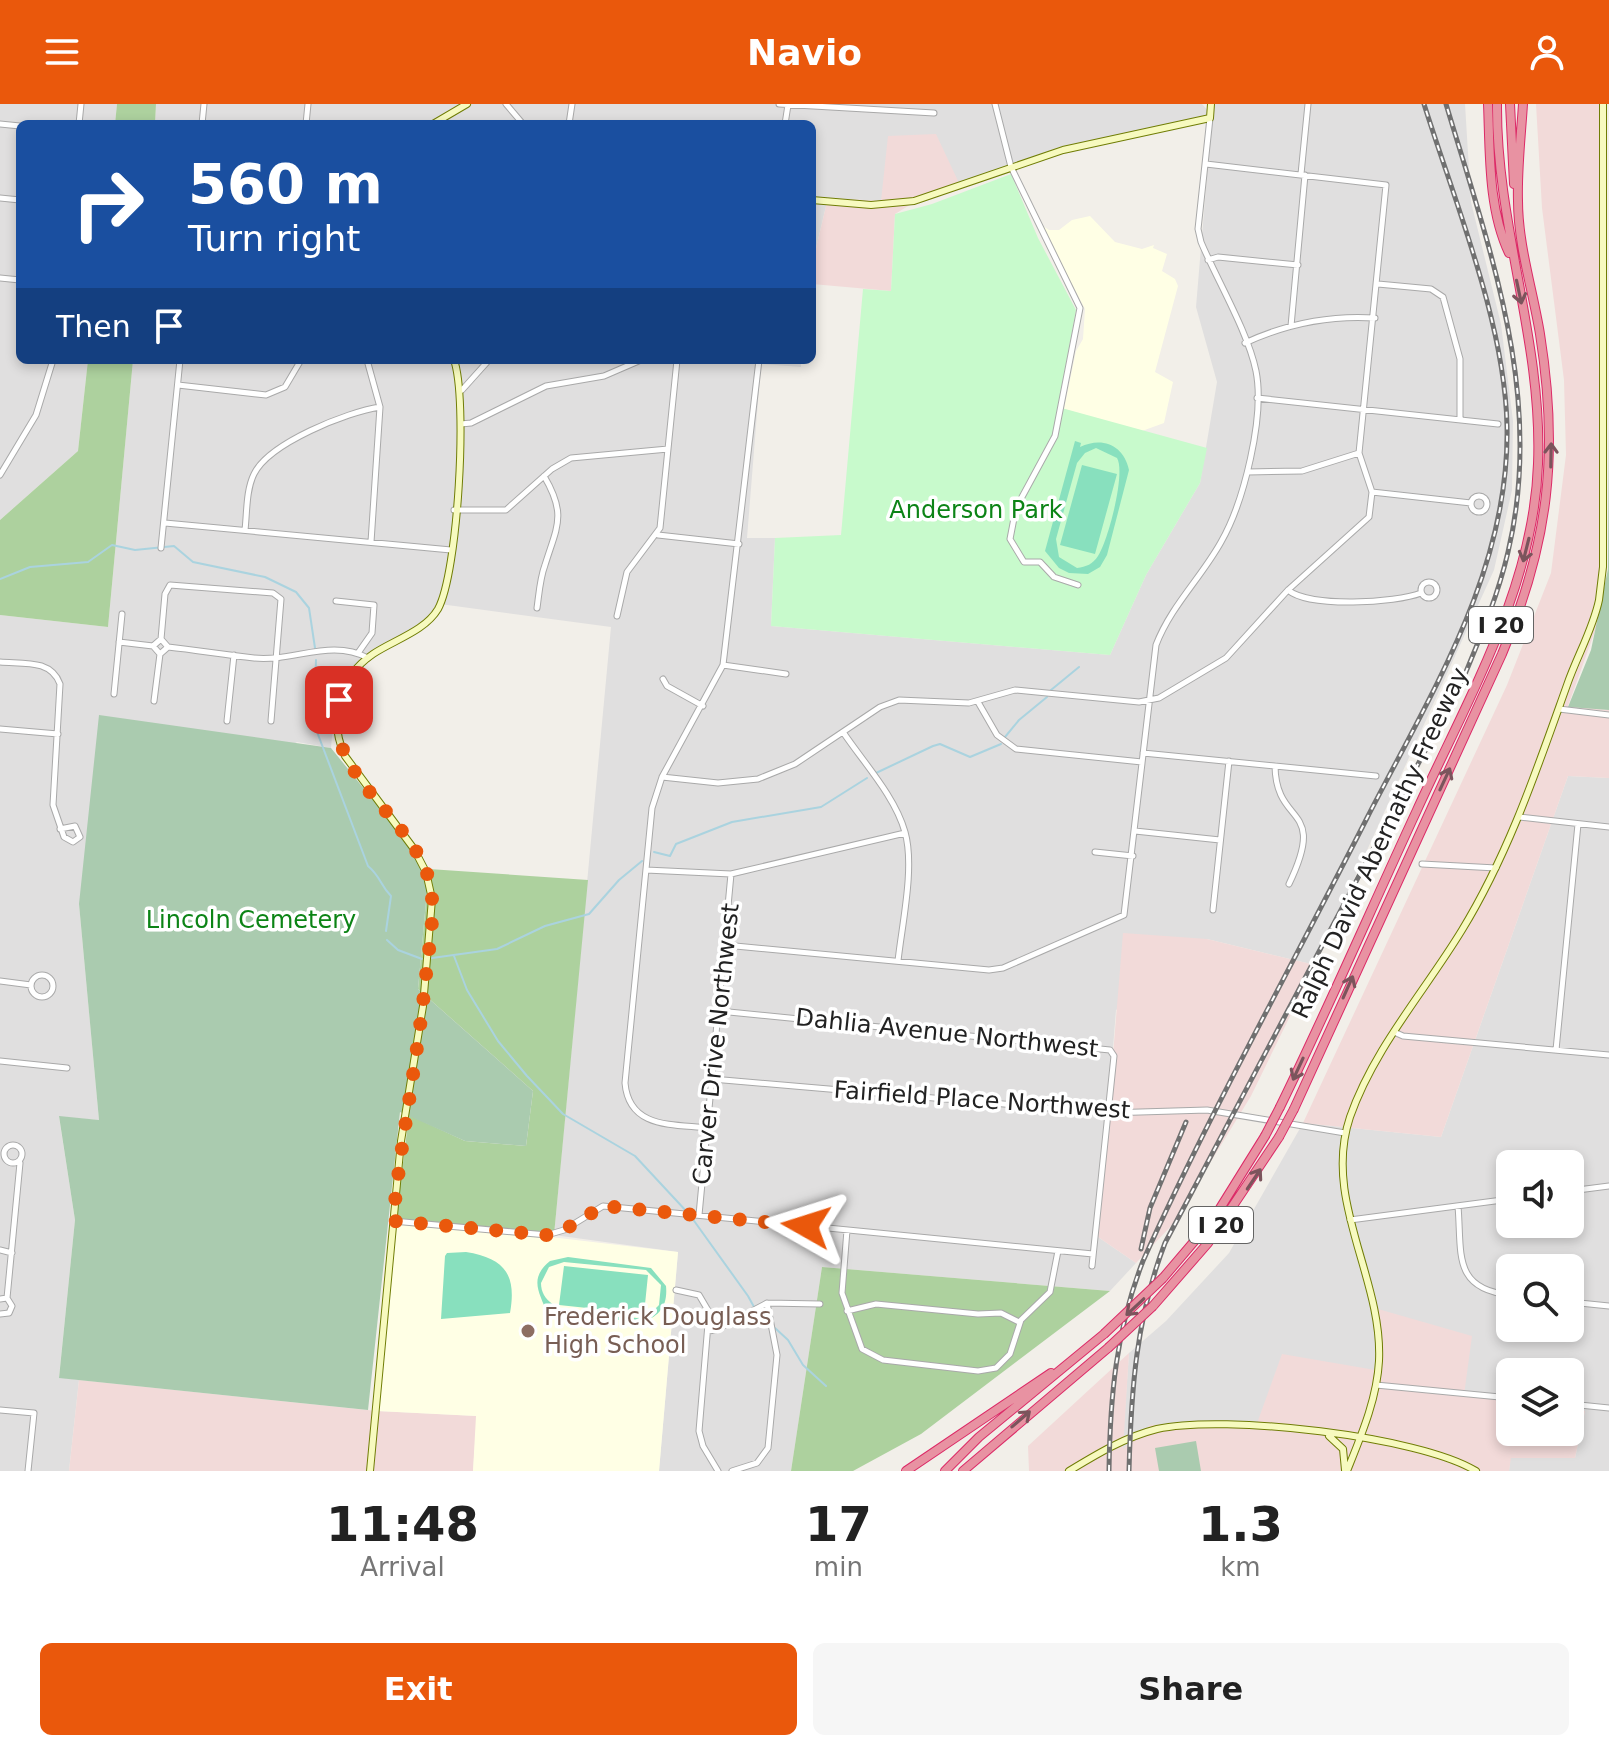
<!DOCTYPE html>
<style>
:root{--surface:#fff;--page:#f6f6f6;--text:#222;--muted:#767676;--accent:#ea580c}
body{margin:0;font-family:"DejaVu Sans",sans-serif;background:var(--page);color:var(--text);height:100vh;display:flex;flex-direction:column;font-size:30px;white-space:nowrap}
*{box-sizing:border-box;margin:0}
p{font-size:26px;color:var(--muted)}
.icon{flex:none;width:44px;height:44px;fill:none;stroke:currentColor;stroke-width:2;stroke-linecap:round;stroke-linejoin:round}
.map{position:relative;height:1367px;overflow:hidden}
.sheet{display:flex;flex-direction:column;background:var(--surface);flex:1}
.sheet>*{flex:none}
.hud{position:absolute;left:16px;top:16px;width:800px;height:244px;border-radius:12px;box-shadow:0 4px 12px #0003;background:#1a4fa0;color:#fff;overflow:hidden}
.controls{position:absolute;left:1496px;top:1046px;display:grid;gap:16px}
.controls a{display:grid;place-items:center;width:88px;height:88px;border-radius:12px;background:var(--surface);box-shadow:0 4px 12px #0003;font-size:40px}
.pin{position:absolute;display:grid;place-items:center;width:68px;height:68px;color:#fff;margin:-34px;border-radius:16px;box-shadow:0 4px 12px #0006}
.me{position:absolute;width:88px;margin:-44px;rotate:276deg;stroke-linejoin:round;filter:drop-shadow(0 0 6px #0008)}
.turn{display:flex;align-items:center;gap:28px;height:168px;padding:0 40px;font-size:36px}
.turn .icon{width:104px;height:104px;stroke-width:2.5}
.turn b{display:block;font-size:56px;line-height:68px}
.then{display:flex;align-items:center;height:76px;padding:0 40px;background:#0003;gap:16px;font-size:30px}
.eta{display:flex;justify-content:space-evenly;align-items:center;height:136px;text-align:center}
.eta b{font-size:48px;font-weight:800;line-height:56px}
.action{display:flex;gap:16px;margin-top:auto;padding:16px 40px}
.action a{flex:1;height:92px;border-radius:12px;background:var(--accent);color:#fff;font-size:32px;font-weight:800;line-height:92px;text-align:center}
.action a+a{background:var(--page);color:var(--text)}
header{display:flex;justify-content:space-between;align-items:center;height:104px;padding:0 40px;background:var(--accent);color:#fff;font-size:36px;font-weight:800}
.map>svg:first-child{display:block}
.residential{fill:#e0dfdf;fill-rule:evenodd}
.commercial{fill:#f2dad9}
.education{fill:#ffffe5}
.forest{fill:#add19e}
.cemetery{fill:#aacbaf}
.park{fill:#c8facc}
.pitch{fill:#88e0be;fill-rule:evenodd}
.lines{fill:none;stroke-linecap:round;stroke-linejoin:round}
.stream{stroke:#aad3df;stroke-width:2}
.street-casing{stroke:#a9a9a9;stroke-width:7}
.secondary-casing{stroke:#707d05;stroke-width:8}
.highway-casing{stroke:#dc2a67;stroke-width:10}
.street{stroke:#fff;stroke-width:5}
.secondary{stroke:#f7fabf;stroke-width:6}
.highway{stroke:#e892a2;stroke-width:8}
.rail-casing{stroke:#707070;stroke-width:5}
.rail{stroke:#fff;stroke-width:2;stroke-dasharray:6;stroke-linecap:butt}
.highway-bridge-casing{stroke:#dc2a67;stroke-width:10;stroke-linecap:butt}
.highway-bridge{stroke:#e892a2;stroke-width:8}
.oneway{stroke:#7b545c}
.route{stroke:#ea580c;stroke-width:14;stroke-dasharray:0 25.2}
.education-dot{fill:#8d6e63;stroke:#fff;stroke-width:3}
.labels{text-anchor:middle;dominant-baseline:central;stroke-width:7;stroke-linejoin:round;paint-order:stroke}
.shield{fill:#fff;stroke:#646464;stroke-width:2}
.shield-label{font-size:22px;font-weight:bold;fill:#222}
.park-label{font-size:24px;fill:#0c8416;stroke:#fff}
.street-label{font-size:24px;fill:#222;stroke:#fff}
.education-label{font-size:24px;fill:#785e54;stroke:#fff;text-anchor:start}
</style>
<header><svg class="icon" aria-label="menu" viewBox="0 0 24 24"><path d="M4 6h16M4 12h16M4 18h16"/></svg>Navio<svg class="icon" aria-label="person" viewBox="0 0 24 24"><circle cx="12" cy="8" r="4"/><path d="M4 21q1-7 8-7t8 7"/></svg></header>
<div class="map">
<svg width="1609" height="1367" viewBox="0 0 1609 1367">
<rect width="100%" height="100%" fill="#f2efe9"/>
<path class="residential" d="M0,0H117L115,20H20V256H88L78,347L0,416Z
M156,0H1202L1211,10L1213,0H1465L1471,98L1501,220L1513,317L1512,386L1494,466L1315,861L1207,835L1116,906L1098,1133L1136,1159L1110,1187L822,1163L791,1367H659L678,1148L554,1131L611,523L440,500L430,518L370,553L345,580L335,596L331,644L297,638L79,800L99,1016L59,1013L75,1116L59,1273L79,1276L69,1367H0V511L108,523L133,256H801V263L761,260L747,434H775L771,522L1110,551L1146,471L1200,379L1217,278L1196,203L1212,12L1112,32L1016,59L959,79L881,97L828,94L812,161V20H155Z
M1568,672L1609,674V1367H1509L1510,1354H1575L1585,1307L1570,1305V1268H1510V1297L1464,1291L1382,1264L1256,1325L1200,1319L1122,1346L1129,1249L1166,1217L1229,1149L1303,1019L1441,1033ZM1510,1060H1570V1120H1510ZM1510,1164H1570V1224H1510Z"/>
<path class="commercial" d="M1536,0H1603L1604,308L1600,513L1568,602L1609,606V674L1568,672L1441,1033L1303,1019L1507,581L1551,469L1566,351L1564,276L1542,104Z
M936,30L959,79L926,91L895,110L891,187L812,180V161L828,94L881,97L888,32Z
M1123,829L1207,835L1315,861L1251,992L1172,1121L1136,1159L1098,1133Z
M1371,1203L1472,1232L1464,1291L1510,1297V1328H1570V1305L1585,1307L1575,1354H1511L1509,1367H1029L1028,1342L1129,1249L1123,1345L1150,1321L1200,1319L1255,1325L1282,1250L1381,1267Z
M79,1276L377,1307L477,1312L473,1367H69Z"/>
<path class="education" d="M1090,112L1115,138L1142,145L1154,141L1153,144L1167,150L1162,167L1175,175L1178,182L1155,268L1173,278L1164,319L1142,327L1064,305L1076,247L1083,235L1085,205L1040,120L1049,126H1059L1072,116Z
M396,1115L678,1148L659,1367H473L476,1312L377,1307Z"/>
<path class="forest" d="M117,0H156L155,20H115Z
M88,256H133L108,523L0,511V416L78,347Z
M429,765L588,776L554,1131L396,1115L409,1011L465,1037L526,1042L533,987L418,885Z
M822,1163L1110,1187L921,1330L853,1367H791Z"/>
<path class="cemetery" d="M1609,321V606L1568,603L1591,546L1608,465Z
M99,611L331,644L429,765L418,885L533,987L526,1042L465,1037L400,1008L368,1306L59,1274L75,1116L59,1012L99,1016L79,800Z
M1196,1337L1201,1367H1159L1155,1344Z"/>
<path class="park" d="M1011,70L1038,134L1076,206L1058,303L1207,344L1200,379L1146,471L1110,551L771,522L775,434L841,431L863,185L891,187L895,110L932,100Z"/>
<path class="pitch" d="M1075,337L1081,339L1080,343C1102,332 1124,341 1129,366L1107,451L1100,463L1088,470L1069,469L1059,464L1045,447ZM1096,344L1117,354C1126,369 1108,437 1098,452C1093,460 1086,463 1077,464L1059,453L1056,435L1077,359L1085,349Z
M1082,361L1117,370L1095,450L1060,441Z
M466,1148C504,1154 517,1170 510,1209L441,1215L445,1152L447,1149Z
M568,1153L651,1164L666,1182C668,1202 659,1214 640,1218L547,1209C540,1189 528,1175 550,1157ZM564,1158L646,1166L661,1181L659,1201L649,1211L637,1214C610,1211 541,1216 541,1179L549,1163Z
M564,1162L648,1171L644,1210L559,1201Z"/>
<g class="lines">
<path class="stream" d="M0,475L30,463L88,458L112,441L135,446L174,442L193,458L265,473L296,488L309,504L315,544
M316,556L314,620L368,762C381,773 380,781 391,792L386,827
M1051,586L1079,563
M1005,633L1019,616L1047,593
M876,669L933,642L940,640L970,653L1001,640
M654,748L670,752L676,740L732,718L821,703L867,674
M387,836L398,846L422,855
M454,852L467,886L498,937L527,972L563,1010L635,1052L688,1109
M432,854L497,845L545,822L589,810L619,776L642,757
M692,1114L748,1192L759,1212L769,1221
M775,1224L788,1236L803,1261L826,1282"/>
<defs>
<path id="street" d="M506,0L523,20
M779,0L934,9
M995,0L1011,63L1080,204L1055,332L1016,404L1010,435L1024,458H1040L1054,473L1078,481
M0,20L20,22
M79,20L81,0
M202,20L204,0
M306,20L308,0
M569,20L572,0
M785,20L788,1
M1301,70L1308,0
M0,94L20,96
M1208,156L1218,153L1298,161
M0,174L20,176
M1378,180L1431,185L1443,193L1460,255V315
M1291,222L1305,71
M1245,239C1286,220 1329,211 1375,214
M367,256L380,303L371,438
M178,281L266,291L285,283L301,256
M462,286L489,256
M1257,294L1498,320
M461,320L471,319L546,282L604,272L641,256
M1248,368L1302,367L1359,349
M0,371L36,311L53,256
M1372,388L1471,399
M1471 400a8 8 0 1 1 16 0a8 8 0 1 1-16 0Z
M454,406H506L552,365L571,354L668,345
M165,419L451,446
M245,426C247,409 246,386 254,370C269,339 347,308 380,303
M658,431L739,440
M161,444L180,256
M1421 486a8 8 0 1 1 16 0a8 8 0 1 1-16 0Z
M1288,486C1309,504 1396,499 1421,489
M336,497L374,501L372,529L358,549
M537,504C539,490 540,474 545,461C557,422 567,411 544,372
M617,512L627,468L660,424L677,256
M161,535L165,490L170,481L273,489L281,495L271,617
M119,538L153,542
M168,543L161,535L153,542L160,550L168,543C197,546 225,551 254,554C294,558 331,534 368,554
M0,558C23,560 51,555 60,580L53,701L64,733L73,738L80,733L75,722L60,725
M723,561L786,570
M663,575L667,582L703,602
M114,590L122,510
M154,597L160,550
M978,598L997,631L1016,645L1142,658
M1559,605L1609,611
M227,617L234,551
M0,625L58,630
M843,628C863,658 895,692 905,728C915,763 902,820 898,857
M1143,649L1376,672
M1275,662C1276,724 1328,699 1289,780
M662,673L718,679L758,675L795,660L880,603L899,596L969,599L1015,586L1139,598L1159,594L1226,554L1288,486L1369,413L1372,388L1359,349L1386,81L1206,60
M1519,713L1609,723
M1135,727L1220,736
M1095,748L1133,752
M1422,760L1496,764
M646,766L731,770L905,729
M1213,806L1229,657
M725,841L989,866L1003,864L1124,811L1156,541C1171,502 1201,474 1221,438C1244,398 1265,312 1256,267C1248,228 1217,176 1201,138L1198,125L1210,14
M31 882a11 11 0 1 1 22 0a11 11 0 1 1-22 0Z
M0,877L31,881
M719,907L1110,946L1114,952L1092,1162
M1394,928L1403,932L1609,951
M1556,946L1578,720
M0,957L67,964
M712,975L1107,1009L1207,1006L1345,1029
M708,1024C673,1020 629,1025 625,979L652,704L662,673L723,561L759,256
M4 1050a9 9 0 1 1 18 0a9 9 0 1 1-18 0Z
M1570,1087L1609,1082
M1458,1102C1462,1149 1452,1185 1510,1191
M699,1111L731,770
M1350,1116L1510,1095
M393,1117L547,1131L564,1126L603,1102L1093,1150
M847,1126L842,1189L862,1245L883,1256L978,1267L996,1264L1010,1250L1021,1216L1050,1188L1058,1147
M0,1146L12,1149
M676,1186L699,1191L709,1208L699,1327L703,1342L718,1367
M7,1194L20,1059
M0,1195L7,1194L12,1202L9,1209L0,1210
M1570,1198L1609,1202
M847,1207L876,1200L978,1210L1001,1209L1019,1218
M708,1227L716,1226L767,1199L820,1200
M1376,1281L1510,1294
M1570,1300L1609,1304
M0,1306L34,1309L28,1367
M732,1367L757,1359L768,1344L777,1251L767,1199"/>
<path id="secondary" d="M433,20L467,0
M812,96L871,101L914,97L1063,46L1210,14L1211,0
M1329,1332L1343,1345L1345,1366
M370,1367L401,1037L423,902L432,795L426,768L414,745L345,652C328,615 338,574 373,550C394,536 425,527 438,505C458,469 468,295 454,256
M1069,1367C1097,1350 1125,1333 1157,1325C1224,1310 1419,1332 1476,1367
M1347,1367C1361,1332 1377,1295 1379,1257C1383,1174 1322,1096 1350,1013C1374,944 1425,887 1462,826C1509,749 1537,665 1567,581C1577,552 1593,525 1599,496L1603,463V0"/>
<path id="highway" d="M1488,0C1490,47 1488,105 1509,149
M1510,0L1514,80
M1280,1003C1328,905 1371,805 1417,706C1467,596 1534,483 1538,360C1543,238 1496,122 1497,0
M1294,1005L1502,550C1549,439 1559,349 1540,230C1533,187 1518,141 1518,97C1517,65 1521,32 1523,0
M1163,1174L1214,1114L1265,1032
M1153,1202L1208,1139L1279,1033
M906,1367L1051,1269
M945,1367L979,1333L1104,1230
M963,1367L1108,1244"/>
</defs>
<use href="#street" class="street-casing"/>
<use href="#secondary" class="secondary-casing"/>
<use href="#highway" class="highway-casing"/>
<use href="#street" class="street"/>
<use href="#secondary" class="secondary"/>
<use href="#highway" class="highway"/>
<defs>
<path id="rail" d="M1141,1145L1150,1104L1186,1018
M1109,1367C1110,1293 1116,1226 1143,1157C1210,1008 1293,860 1367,714C1431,589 1510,466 1507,322C1505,219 1455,99 1424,0
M1129,1367C1131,1287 1136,1214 1165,1139L1463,575C1480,534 1498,492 1508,448C1545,293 1490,147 1446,0"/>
</defs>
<use href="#rail" class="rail-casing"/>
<use href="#rail" class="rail"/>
<defs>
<path id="highway-bridge" d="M1265,1032L1280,1003
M1279,1033L1294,1005
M1104,1230L1163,1174
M1108,1244L1153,1202"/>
</defs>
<use href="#highway-bridge" class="highway-bridge-casing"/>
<use href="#highway-bridge" class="highway-bridge"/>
</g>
<defs><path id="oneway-shaft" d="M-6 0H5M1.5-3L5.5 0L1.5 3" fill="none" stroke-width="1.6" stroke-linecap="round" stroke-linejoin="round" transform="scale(2)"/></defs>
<g class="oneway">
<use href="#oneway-shaft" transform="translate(1519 188) rotate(78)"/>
<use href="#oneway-shaft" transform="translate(1551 351) rotate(-89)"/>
<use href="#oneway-shaft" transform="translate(1526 446) rotate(104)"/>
<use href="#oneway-shaft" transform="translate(1445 675) rotate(-65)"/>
<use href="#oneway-shaft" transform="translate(1348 883) rotate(-66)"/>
<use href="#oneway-shaft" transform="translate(1298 965) rotate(115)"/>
<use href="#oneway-shaft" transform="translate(1254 1075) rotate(-56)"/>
<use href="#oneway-shaft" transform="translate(1135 1203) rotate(137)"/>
<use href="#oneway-shaft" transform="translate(1021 1315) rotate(-41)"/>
</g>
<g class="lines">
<path class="route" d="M339,596C321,671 415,713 430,780C436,808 429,842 426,871C418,953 401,1034 393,1117L547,1131L564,1126L603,1102L806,1122"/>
</g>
<circle class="education-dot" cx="528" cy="1227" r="8"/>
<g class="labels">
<g class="shield">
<rect x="1469" y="503" width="64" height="36" rx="6"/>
<rect x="1189" y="1103" width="64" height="36" rx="6"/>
</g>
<g class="shield-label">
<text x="1501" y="521">I 20</text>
<text x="1221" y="1121">I 20</text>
</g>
<g class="park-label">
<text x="976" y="406">Anderson Park</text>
<text x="251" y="816">Lincoln Cemetery</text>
</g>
<g class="street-label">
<text transform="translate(1380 739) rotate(-65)">Ralph David Abernathy Freeway</text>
<text transform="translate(947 929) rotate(6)">Dahlia Avenue Northwest</text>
<text transform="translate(716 940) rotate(-84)">Carver Drive Northwest</text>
<text transform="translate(982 996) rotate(4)">Fairfield Place Northwest</text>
</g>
<g class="education-label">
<text x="544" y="1213">Frederick Douglass<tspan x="544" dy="28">High School</tspan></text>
</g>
</g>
</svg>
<div class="controls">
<a><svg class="icon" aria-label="sound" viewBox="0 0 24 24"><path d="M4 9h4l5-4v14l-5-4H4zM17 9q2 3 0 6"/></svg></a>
<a><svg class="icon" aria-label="search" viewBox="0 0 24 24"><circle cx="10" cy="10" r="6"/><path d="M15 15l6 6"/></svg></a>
<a><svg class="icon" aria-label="layers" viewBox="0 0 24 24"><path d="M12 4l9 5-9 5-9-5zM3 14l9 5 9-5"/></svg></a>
</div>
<div class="pin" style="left:339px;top:596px;background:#d93025"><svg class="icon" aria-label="arrive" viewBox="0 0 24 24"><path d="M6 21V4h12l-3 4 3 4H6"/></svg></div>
<svg class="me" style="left:806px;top:1122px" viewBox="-20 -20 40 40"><path d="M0-17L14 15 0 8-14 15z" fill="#ea580c" stroke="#fff" stroke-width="4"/></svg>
<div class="hud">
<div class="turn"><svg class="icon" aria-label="right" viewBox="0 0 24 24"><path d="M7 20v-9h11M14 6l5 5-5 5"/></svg><div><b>560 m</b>Turn right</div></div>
<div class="then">Then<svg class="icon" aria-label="arrive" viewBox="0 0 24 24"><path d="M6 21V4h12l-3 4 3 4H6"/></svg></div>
</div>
</div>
<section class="sheet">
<div class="eta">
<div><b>11:48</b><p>Arrival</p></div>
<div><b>17</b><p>min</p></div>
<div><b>1.3</b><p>km</p></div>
</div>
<div class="action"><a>Exit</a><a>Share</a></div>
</section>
